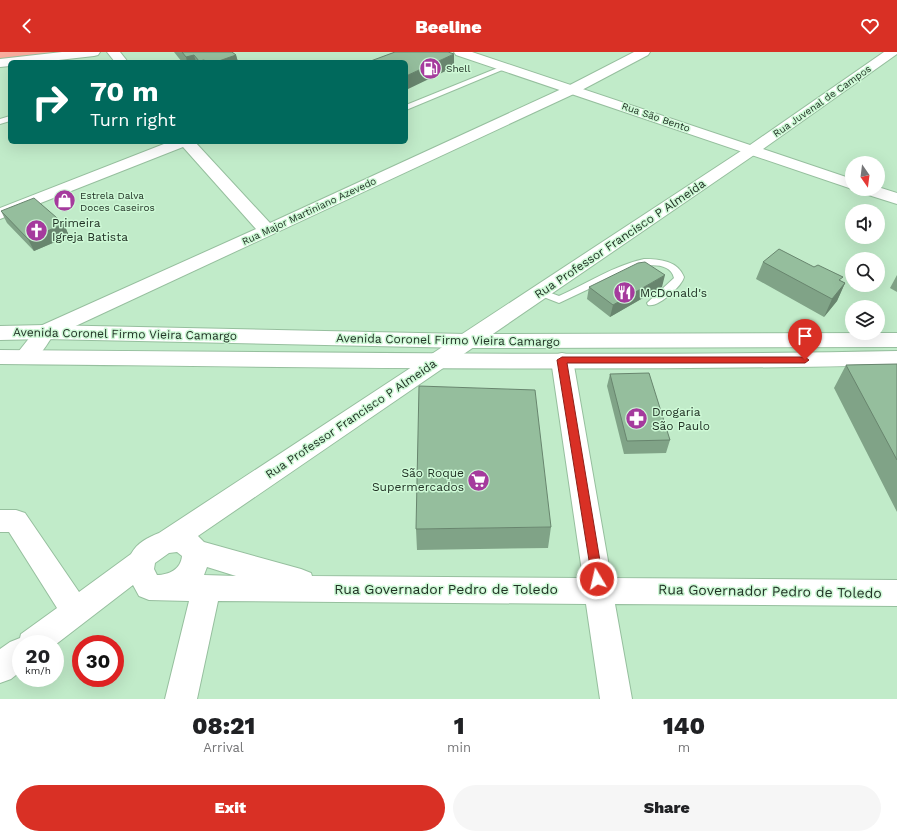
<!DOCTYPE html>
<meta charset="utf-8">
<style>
:root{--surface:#fff;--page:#f6f6f6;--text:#202124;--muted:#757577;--accent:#d93025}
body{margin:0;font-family:"Work Sans",sans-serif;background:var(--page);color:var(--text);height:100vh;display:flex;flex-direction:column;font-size:15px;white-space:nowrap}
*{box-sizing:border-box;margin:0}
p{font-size:13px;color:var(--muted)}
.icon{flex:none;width:22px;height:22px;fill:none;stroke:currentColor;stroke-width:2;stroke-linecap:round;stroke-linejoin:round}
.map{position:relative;height:647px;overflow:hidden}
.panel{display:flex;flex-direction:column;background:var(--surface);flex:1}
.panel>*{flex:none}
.guide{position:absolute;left:8px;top:8px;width:400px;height:84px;border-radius:6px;box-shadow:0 4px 16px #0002;background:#00695c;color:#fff;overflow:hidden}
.needle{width:26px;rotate:166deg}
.tools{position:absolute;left:845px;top:104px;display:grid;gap:8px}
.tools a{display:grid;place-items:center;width:40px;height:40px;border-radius:50%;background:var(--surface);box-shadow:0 4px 16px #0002;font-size:20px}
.speed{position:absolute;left:12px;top:583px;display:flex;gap:8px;font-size:20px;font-weight:700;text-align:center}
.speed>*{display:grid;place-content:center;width:52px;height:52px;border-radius:50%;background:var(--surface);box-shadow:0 4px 16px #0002;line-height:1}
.speed small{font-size:10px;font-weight:400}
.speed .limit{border:6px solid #d22;background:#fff;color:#111}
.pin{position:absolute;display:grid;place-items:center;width:34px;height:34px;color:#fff;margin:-41px -17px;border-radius:50% 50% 50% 0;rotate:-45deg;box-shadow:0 0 4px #0007}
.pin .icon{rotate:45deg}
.me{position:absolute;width:44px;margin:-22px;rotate:351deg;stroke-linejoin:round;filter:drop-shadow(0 0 3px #0008)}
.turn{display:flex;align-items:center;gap:14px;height:84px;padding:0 16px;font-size:18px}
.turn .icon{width:52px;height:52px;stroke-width:2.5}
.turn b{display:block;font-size:28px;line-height:34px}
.eta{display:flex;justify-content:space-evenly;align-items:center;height:68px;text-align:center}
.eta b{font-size:24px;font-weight:800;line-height:28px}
.action{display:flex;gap:8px;margin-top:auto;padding:8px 16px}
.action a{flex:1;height:46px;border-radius:24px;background:var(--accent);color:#fff;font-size:16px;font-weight:800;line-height:46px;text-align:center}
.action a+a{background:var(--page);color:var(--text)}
header{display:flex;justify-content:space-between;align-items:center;height:52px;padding:0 16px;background:var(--accent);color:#fff;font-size:18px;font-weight:800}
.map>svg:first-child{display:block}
.green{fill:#f9ad9e}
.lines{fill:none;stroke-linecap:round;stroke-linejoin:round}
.service-casing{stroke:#96bf9e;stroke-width:2}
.minor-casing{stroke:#96bf9e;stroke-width:2}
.secondary-casing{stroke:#96bf9e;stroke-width:2}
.primary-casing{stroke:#96bf9e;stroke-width:2}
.service{fill:#fff;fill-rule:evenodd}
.minor{fill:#fff;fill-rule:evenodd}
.secondary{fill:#fff;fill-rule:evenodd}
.primary{fill:#fff;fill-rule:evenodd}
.wall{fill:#80a387}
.shaded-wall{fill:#68856e}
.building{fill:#95be9d;stroke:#68856e}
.route{fill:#d93025;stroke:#8d1f18}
.labels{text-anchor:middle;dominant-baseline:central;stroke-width:3;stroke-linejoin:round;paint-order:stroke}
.far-poi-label{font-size:10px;fill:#213225;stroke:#cef9d6;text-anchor:start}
.far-street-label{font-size:10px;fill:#213225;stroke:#cef9d6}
.poi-label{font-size:12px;fill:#213225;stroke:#cef9d6;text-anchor:start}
.street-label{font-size:12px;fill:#213225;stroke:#cef9d6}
.near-street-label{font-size:14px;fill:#213225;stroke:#cef9d6}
</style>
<header><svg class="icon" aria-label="back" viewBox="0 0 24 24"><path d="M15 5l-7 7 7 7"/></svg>Beeline<svg class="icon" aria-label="heart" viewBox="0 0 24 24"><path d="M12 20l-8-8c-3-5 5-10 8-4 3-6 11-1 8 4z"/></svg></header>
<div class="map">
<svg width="897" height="647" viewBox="0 0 897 647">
<rect width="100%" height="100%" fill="#c1ebc9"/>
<path class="green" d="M0,0H66L0,7Z"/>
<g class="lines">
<defs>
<path id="service" d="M505,13L507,14V16L406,58V53Z
M10,64V69L0,72V67Z
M644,207C660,207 678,209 684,225C682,234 658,256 648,253L647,251L674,226C670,209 646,213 633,216L559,251L536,242L535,240L540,237L559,244C588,231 613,214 644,207Z"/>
<path id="minor" d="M107,0H120L128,10H115Z
M634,0H650L648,3L578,40L52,285C43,298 36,314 18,309L15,304L38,275L256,177L183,95L0,167V156L169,90H195L270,171L568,34Z
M752,93L757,95L760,98L757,101L198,484L204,490L301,517L311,521L312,524L583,526L551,308L554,303L562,301L570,303L573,308L611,526L897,528V554L615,552L632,647H600L586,552L218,549L197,647H165L189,549L149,548L139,544L133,533L55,593L21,592V619L11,627L0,631V597L10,590L20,586L21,582L57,556L9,480H0V458H16L25,461L79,540L131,502C138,490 147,486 159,481L747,95ZM177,500L182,504C181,517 169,523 157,523L154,517L155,511L169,501ZM207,515L236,524L204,523Z"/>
<path id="secondary" d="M45,273L466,282L897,281V295L466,296L45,287L0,288V274Z
M0,298C299,300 598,305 897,299V313C598,320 299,315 0,312Z"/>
<path id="primary" d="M62,0H100L98,3L94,4L41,10H10V14L0,15V7Z
M454,0H472L750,93L884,0H897V2L763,97L852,127V137L456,3Z
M878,135L897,141V152L862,141L860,137H878Z"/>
</defs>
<use href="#service" class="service-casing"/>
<use href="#minor" class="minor-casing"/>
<use href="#secondary" class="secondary-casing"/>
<use href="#primary" class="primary-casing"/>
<use href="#service" class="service"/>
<use href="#minor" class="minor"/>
<use href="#secondary" class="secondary"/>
<use href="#primary" class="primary"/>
</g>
<path class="wall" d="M174,0H232L236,3L238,10H182Z
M1,159L64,172L69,184L34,199L7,171Z
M763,210L814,215L845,231L837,249L824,265L756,227Z
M897,223V240L890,236Z
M589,235H662L610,265L587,247Z
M897,312V460L834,336L846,313Z
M610,322L670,388L666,401L624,402L607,334Z
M551,475L548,496L417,498L416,477Z"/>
<path class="shaded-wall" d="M454,2V15L406,38V24Z
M194,3L196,10H187L186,5Z
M236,3L238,10H216Z
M204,8V10H200L199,9Z
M64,172L69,184L34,199L28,187Z
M665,223L662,235L610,265L613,253Z
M845,231L837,249L824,265L832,247Z"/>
<path class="building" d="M182,0H232L236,3L216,10H207L204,8L199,9L194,3L186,5Z
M395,0H448L454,2L406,24V10H368Z
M34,146L64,172L28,187L1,159Z
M779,197L814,215L818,213L843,225L839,228L845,231L832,247L763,210Z
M645,210L665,223L613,253L589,235L638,211Z
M897,312V408L846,313Z
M649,321L670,388L627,389L610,322Z
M419,334L535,338L551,475L416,477Z"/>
<path class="route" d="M562,305H805L809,308L805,311H567L603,527L601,530L597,532L593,530L592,527L557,308Z"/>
<defs>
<symbol id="fuel-disc" viewBox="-11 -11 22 22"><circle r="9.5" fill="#a53b9d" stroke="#cef9d6"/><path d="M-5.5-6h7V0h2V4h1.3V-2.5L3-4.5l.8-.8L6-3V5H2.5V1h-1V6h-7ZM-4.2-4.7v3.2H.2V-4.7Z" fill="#fff"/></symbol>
<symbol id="shop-disc" viewBox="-11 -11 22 22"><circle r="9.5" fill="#a53b9d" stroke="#cef9d6"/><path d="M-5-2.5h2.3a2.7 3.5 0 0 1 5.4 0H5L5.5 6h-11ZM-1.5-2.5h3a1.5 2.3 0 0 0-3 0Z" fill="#fff"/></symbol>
<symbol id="church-disc" viewBox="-11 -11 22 22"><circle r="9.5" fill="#a53b9d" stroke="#cef9d6"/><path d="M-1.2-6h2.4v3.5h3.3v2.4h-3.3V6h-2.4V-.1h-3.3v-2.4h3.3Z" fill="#fff"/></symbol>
<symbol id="restaurant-disc" viewBox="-11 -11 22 22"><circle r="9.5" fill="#a53b9d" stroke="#cef9d6"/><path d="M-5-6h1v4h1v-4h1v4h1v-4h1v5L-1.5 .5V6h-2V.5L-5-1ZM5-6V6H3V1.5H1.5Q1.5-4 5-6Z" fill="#fff"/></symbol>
<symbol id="pharmacy-disc" viewBox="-11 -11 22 22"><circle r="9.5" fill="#a53b9d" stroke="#cef9d6"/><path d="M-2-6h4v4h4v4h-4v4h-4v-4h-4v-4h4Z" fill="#fff"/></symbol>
<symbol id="supermarket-disc" viewBox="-11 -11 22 22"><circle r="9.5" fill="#a53b9d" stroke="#cef9d6"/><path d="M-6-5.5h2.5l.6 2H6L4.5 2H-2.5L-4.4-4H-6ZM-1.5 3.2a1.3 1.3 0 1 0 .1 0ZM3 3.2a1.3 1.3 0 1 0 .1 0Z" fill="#fff"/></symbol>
</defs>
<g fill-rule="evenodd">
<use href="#fuel-disc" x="418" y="4" width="25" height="25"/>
<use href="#shop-disc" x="52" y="136" width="25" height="25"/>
<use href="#church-disc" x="24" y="166" width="25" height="25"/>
<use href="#restaurant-disc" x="612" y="228" width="25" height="25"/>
<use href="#pharmacy-disc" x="624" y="354" width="25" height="25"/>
<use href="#supermarket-disc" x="466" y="416" width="25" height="25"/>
</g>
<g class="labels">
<g class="far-poi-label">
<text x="446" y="16">Shell</text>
<text x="80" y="143">Estrela Dalva<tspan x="80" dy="12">Doces Caseiros</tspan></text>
</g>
<g class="far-street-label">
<text transform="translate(822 49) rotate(-35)">Rua Juvenal de Campos</text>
<text transform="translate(656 65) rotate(19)">Rua São Bento</text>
<text transform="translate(309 159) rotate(-25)">Rua Major Martiniano Azevedo</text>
</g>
<g class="poi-label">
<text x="52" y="171">Primeira<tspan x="52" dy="14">Igreja Batista</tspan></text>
<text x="640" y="241">McDonald's</text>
<text x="652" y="360">Drogaria<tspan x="652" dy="14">São Paulo</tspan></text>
<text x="464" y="421" text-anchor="end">São Roque<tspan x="464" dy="14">Supermercados</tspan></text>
</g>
<g class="street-label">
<text transform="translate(620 187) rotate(-34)">Rua Professor Francisco P Almeida</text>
<text transform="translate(125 282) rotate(1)">Avenida Coronel Firmo Vieira Camargo</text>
<text transform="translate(448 288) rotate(1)">Avenida Coronel Firmo Vieira Camargo</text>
<text transform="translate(351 367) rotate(-34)">Rua Professor Francisco P Almeida</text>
</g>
<g class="near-street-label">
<text x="446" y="537">Rua Governador Pedro de Toledo</text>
<text transform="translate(770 539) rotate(1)">Rua Governador Pedro de Toledo</text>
</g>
</g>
</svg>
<div class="tools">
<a><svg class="needle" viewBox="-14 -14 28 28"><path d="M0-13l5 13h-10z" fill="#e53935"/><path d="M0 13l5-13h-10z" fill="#757577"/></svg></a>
<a><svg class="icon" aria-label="sound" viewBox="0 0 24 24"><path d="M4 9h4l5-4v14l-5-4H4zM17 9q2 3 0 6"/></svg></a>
<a><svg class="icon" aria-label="search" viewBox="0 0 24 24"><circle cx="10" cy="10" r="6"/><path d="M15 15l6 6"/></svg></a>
<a><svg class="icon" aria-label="layers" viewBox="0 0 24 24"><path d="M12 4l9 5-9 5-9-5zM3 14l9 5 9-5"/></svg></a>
</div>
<div class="speed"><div>20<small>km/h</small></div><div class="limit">30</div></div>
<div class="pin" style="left:805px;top:308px;background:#d93025"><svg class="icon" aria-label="arrive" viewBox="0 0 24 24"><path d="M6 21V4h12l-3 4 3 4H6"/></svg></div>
<svg class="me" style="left:597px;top:527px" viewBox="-20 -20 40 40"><circle r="17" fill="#d93025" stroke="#fff" stroke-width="3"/><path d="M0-11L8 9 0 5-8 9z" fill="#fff"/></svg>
<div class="guide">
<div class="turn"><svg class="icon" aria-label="right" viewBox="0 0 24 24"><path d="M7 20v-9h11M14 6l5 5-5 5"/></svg><div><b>70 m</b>Turn right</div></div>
</div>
</div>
<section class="panel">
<div class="eta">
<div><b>08:21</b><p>Arrival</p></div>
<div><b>1</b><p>min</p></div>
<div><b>140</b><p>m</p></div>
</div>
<div class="action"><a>Exit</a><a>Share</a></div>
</section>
